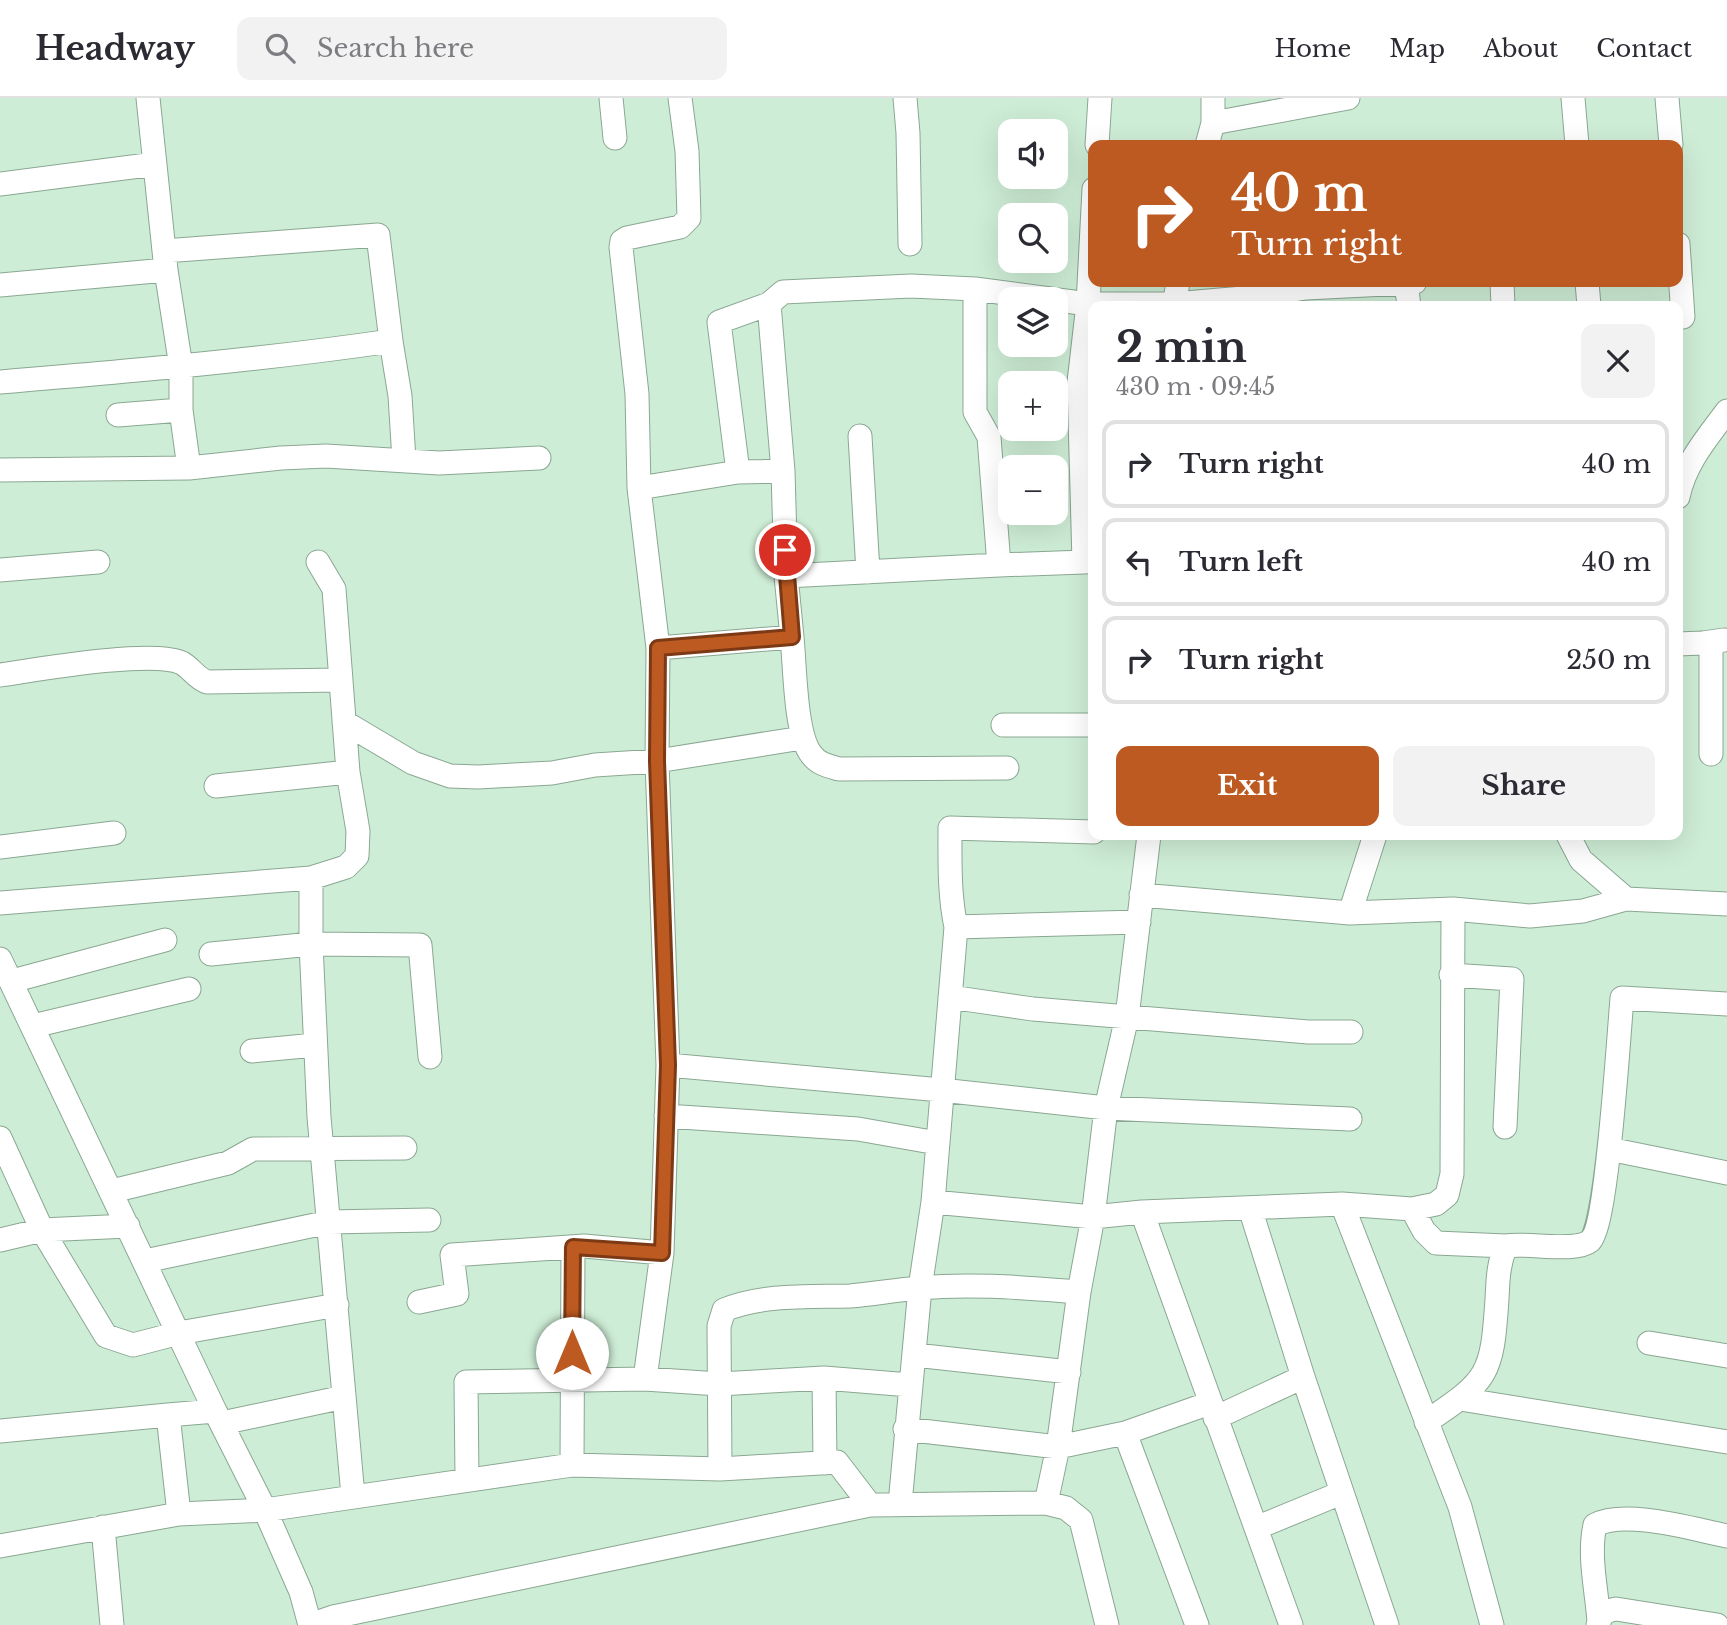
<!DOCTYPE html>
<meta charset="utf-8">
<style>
:root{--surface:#fff;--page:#f2f2f3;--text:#2b2b33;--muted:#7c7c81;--line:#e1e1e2;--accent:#bd5a21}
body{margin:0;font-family:"Libre Baskerville",serif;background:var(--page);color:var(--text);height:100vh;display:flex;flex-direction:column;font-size:26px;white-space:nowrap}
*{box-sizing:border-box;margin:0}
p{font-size:23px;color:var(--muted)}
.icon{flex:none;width:38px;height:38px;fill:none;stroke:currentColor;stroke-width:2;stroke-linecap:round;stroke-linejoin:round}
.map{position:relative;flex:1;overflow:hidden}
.drawer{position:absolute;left:1088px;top:203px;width:595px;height:539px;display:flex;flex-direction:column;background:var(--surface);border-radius:14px;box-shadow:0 7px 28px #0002}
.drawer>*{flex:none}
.hud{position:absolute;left:1088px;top:42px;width:595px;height:147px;border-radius:14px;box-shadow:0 7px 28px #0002;background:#bd5a21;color:#fff;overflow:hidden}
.controls{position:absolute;left:998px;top:21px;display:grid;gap:14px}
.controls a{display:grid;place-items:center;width:70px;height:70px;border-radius:14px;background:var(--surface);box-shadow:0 7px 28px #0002;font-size:35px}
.pin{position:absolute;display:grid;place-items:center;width:60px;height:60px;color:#fff;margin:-30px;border:4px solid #fff;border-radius:50%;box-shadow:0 2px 7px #0007}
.me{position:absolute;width:77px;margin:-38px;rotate:0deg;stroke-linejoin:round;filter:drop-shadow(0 0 5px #0008)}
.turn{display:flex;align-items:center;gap:24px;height:147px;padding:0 28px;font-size:32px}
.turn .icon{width:91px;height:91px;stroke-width:2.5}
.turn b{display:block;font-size:49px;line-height:60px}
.round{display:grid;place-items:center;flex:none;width:74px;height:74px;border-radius:14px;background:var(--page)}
.headline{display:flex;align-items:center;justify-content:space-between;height:119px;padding:0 28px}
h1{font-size:42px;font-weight:700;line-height:52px}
.button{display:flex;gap:14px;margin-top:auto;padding:14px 28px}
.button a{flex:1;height:80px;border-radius:14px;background:var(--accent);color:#fff;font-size:28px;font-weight:700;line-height:80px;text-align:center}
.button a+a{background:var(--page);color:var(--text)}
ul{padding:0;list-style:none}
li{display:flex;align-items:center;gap:21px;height:88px;margin:0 14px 10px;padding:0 14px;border:4px solid var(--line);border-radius:14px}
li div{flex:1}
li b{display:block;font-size:26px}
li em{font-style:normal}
header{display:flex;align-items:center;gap:42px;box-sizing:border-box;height:98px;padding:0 35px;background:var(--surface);border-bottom:2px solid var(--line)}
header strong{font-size:33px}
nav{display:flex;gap:38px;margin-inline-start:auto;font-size:24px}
.search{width:490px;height:63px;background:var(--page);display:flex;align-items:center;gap:18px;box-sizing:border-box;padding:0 24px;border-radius:14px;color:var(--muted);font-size:26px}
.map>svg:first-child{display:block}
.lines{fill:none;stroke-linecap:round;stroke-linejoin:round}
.minor-casing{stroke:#8aa792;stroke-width:25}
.minor{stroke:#fff;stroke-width:23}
.route-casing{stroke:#7b3a15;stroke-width:18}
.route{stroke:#bd5a21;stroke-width:12}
</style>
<header>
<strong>Headway</strong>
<div class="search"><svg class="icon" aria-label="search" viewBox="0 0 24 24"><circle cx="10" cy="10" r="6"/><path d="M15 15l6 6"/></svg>Search here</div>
<nav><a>Home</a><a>Map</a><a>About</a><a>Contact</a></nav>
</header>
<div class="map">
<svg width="1727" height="1527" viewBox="0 0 1727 1527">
<rect width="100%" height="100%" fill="#ceedd6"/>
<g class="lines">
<defs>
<path id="minor" d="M148,0L166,172L181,269V312L189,370L281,360L326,358L439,365L539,360
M611,0L615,40
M905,0L908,35L910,146
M1573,0L1577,47
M1667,0L1671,47
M1213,25L1348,0
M1097,47L1100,0
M1207,47L1213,25V0
M0,86L155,66
M1094,91L1088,206L1079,284L1084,464L1094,463
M1678,146L1683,219
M1502,184L1503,208
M1587,184L1589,208
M0,187L166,172
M769,206L783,373
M1174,208L1178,184
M1409,208L1406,185L1415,184
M391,243L400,298L404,362
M0,284C131,273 261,262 391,243L378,137L164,153
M118,317L181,312
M860,338L868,474
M0,372L189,370
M639,390L738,374
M1678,399C1685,365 1707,340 1727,313
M999,467L1084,464
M0,472L98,464
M786,478L999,467L989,339L975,314V191
M792,539L786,478L783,373L738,374L719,224L769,206L783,194L911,188L975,191L1088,206H1174L1243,200L1306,190L1406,185
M1678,546L1703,545L1724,542
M658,550L792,539C795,567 795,636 811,656C818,666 828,668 839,671L1007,670
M0,577C35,572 152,551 182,565C191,570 196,580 207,584L340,582
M344,624L413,665L450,678L478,679L552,675L595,667L657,663L802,640
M1003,627H1094
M1711,656V544
M216,688L348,674
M1568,737L1581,762L1626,801L1727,806
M0,749L114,735
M311,780V846L319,1019L353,1398
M1141,797L1350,815
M0,805L311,780L346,769L357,758L358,733L348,674L334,491L318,464
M1453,811L1530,818L1583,813L1626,801
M956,829C949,796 950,764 950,730L1094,734
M211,856L311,846L420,847L430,959
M0,861L215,1313L265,1412L301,1494L310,1527
M1451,877L1512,881L1505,1029
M12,883L165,842
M950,899L1033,911L1308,934H1351
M33,928L189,891
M252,953L315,947
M668,967L941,992L1106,1010L1350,1021
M666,1018L858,1031L937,1045
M0,1040L42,1132L106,1238L133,1247L179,1235L337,1207
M1609,1051L1727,1075
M112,1093L228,1065L253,1051L405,1050
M933,1104L956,829L1139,824
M1342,1106L1460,1409L1492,1527
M1250,1110L1303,1279L1387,1527
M1412,1111L1424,1133L1436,1145L1506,1148
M1142,1114L1291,1527
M0,1142L42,1132L128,1128
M145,1163L329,1124L429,1122
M419,1204L457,1196L452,1157L584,1148L662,1155
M1649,1245L1727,1258
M915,1257L1069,1274
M824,1280L825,1365
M645,1281L662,1155L668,967L657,663L658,550L639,390L637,296L621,149L622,143L627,140L680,129L689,120L687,53L680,0
M1460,1301L1727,1344
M168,1317L215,1313
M1215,1320L1303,1279
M1426,1324C1489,1282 1492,1277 1497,1201C1498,1182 1498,1166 1506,1148C1527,1144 1575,1155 1590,1143C1607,1129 1619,934 1622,900L1727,906
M222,1325L344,1299
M905,1331L1058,1349L1125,1335L1197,1527
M0,1333L168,1317L179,1416
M1125,1335L1210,1305
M572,1367L573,1149
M720,1371L719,1228L724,1212C763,1196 809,1199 850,1198C873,1196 896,1192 919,1190C972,1185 1026,1190 1079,1194
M467,1381L466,1284L645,1281L719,1286L824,1280L910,1287
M1046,1405L1058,1349L1079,1194L1093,1119L1106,1010L1127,919L1149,737
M900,1406L920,1190L933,1104L1093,1119L1142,1114L1342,1106L1412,1111L1436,1106L1447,1097L1452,1076L1453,811L1350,815L1375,737
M103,1429L112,1527
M1256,1430L1341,1395
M0,1448L179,1416L265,1412L572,1367L720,1371L837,1364L870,1407L1046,1405L1066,1410L1081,1422L1107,1527
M1599,1524C1597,1493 1588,1458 1595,1427C1625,1411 1692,1431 1727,1438
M310,1527L333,1519L870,1407
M1598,1527C1601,1516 1605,1513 1616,1511L1717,1527"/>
</defs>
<use href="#minor" class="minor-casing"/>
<use href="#minor" class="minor"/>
</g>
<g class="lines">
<defs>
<path id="route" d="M572,1255L573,1149L662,1155L668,967L657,663L658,550L792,539L785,452"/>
</defs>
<use href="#route" class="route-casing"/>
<use href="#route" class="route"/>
</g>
</svg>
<div class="controls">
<a><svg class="icon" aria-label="sound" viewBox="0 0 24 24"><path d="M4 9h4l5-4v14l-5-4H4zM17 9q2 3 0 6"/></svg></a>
<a><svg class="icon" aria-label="search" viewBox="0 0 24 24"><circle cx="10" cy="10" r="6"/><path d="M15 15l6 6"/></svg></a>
<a><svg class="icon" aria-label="layers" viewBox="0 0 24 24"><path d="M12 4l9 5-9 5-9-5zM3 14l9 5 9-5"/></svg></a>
<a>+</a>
<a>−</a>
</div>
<div class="pin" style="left:785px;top:452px;background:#d93025"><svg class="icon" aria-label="arrive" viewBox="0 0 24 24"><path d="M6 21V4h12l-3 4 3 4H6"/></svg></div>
<svg class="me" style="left:572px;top:1255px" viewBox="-20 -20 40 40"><circle r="19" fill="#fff"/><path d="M0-13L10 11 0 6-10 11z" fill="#bd5a21"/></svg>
<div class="hud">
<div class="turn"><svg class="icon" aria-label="right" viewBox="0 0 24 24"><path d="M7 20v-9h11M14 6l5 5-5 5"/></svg><div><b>40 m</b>Turn right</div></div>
</div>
<section class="drawer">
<div class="headline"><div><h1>2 min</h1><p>430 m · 09:45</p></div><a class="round"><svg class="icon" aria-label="close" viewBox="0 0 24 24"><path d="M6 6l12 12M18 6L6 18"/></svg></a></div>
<ul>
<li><svg class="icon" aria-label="right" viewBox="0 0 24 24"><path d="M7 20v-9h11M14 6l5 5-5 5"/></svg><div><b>Turn right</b></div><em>40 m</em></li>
<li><svg class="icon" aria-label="left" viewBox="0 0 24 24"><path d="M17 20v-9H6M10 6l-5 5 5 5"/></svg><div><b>Turn left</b></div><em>40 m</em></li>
<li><svg class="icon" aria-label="right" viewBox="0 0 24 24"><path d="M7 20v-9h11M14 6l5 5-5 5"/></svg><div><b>Turn right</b></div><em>250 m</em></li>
</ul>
<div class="button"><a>Exit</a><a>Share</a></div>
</section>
</div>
